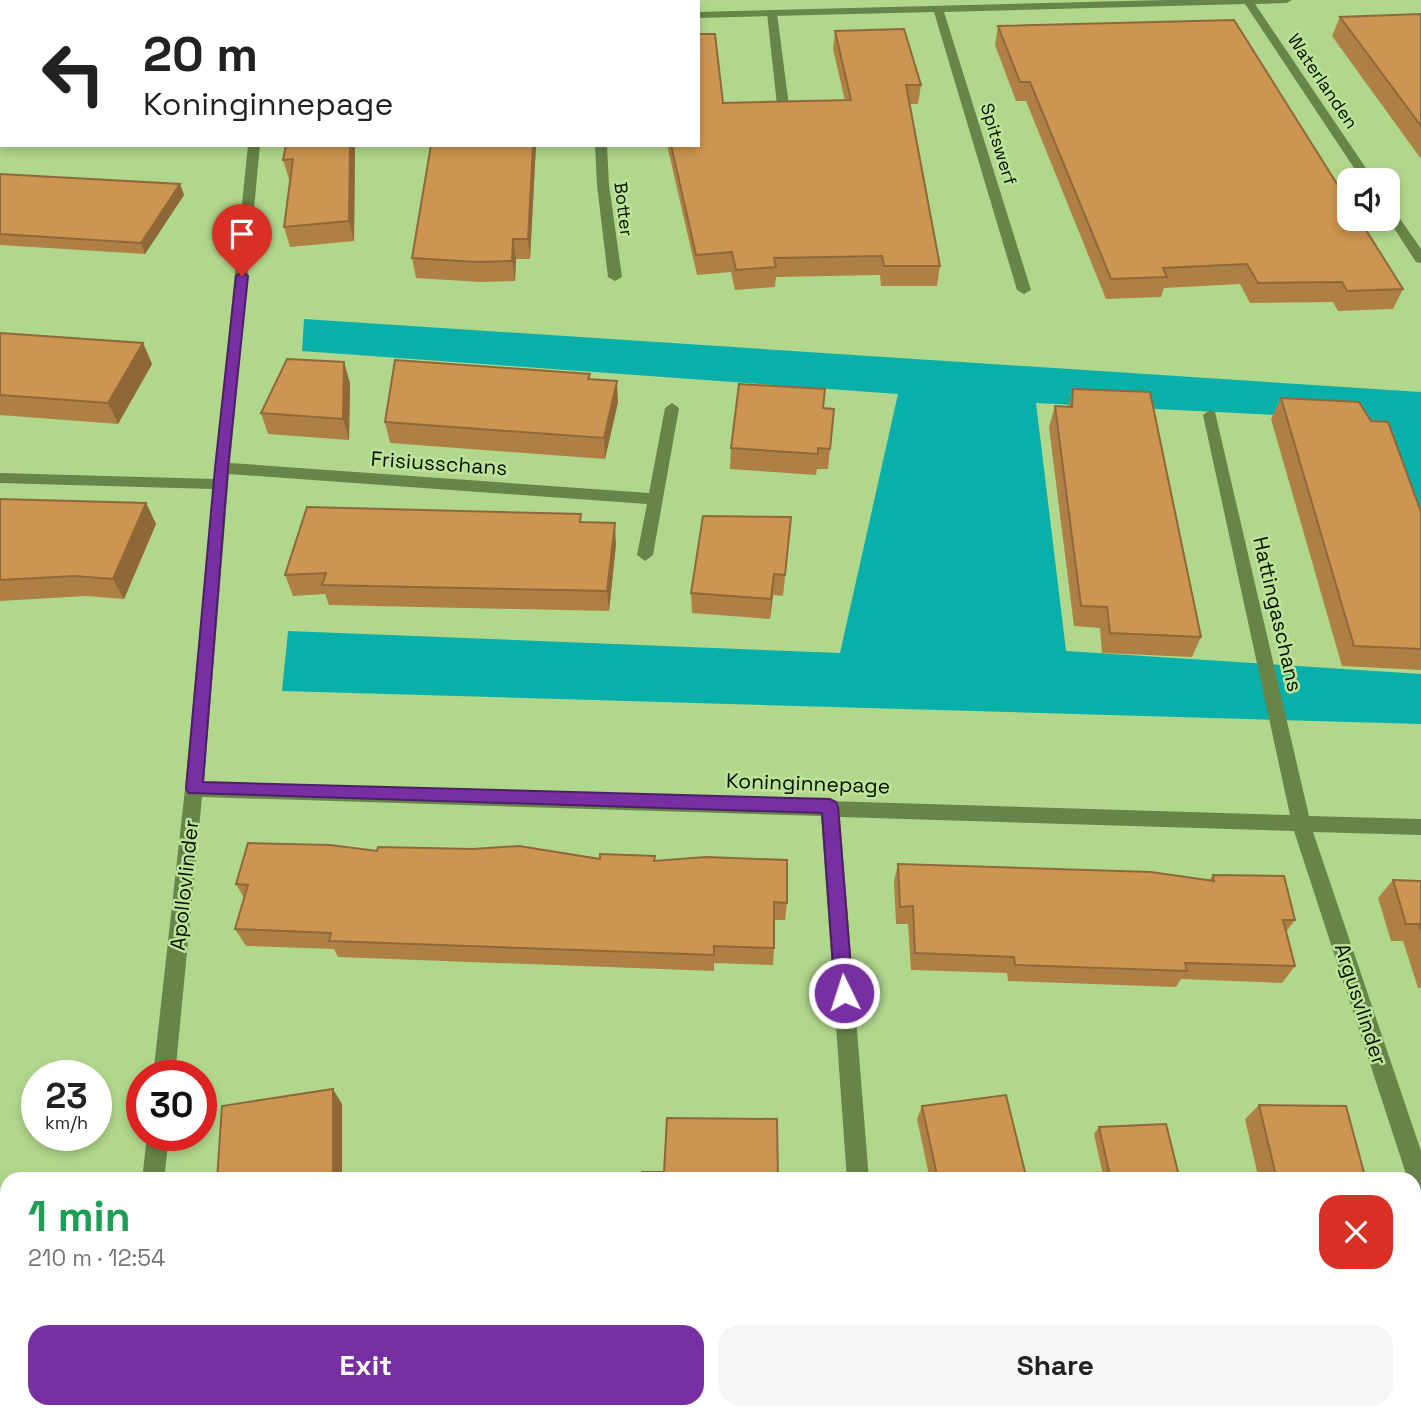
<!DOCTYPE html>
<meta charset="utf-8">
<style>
:root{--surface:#fff;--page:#f6f6f6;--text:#222;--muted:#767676;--accent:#782fa1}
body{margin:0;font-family:"Space Grotesk",sans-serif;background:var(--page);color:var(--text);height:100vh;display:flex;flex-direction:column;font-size:26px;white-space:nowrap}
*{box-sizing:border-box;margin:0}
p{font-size:23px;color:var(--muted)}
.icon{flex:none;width:38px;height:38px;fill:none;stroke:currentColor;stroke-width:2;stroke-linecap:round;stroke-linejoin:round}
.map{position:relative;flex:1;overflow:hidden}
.sheet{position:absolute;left:0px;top:1172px;width:1421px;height:247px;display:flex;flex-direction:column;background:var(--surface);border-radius:21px 21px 0 0;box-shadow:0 4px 10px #0003}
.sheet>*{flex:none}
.guide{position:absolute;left:0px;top:0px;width:700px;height:147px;box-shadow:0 4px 10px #0003;background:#fff;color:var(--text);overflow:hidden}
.controls{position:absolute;left:1337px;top:168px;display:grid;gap:14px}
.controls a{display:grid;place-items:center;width:63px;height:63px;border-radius:14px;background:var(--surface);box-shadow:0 4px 10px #0003;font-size:35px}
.speed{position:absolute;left:21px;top:1060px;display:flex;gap:14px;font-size:35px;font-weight:700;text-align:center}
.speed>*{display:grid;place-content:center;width:91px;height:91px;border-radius:50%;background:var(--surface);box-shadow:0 4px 10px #0003;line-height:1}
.speed small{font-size:18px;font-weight:400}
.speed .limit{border:10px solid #d22;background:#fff;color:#111}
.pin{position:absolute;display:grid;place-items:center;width:60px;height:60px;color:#fff;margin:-72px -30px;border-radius:50% 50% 50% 0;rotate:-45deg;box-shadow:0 0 7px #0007}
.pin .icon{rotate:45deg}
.me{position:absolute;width:77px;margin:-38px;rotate:356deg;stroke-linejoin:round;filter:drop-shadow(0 0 5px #0008)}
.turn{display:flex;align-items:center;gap:24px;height:147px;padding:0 28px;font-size:32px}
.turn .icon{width:91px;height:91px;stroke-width:2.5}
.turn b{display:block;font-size:49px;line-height:60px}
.round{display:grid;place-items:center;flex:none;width:74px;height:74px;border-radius:21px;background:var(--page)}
.summary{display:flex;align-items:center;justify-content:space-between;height:119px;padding:0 28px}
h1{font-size:42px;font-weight:700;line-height:52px;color:#1e9e55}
.primary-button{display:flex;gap:14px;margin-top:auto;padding:14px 28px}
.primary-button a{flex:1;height:80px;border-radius:21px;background:var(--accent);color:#fff;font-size:28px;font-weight:700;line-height:80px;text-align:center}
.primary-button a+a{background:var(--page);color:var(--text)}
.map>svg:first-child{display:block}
.water{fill:#09afa9}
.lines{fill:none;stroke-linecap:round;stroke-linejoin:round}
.lane{fill:#678549;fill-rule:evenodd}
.street{fill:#678549;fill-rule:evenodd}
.wall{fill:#af8046}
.shaded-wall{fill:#8f6839}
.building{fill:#cc9551;stroke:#8f6839;stroke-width:2}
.route{fill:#782fa1;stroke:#4e1f69;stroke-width:2}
.labels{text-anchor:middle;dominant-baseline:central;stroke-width:5;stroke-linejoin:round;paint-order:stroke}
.far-street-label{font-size:18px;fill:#051000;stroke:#bde499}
.street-label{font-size:21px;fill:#051000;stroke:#bde499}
</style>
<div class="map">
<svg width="1421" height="1418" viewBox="0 0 1421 1418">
<rect width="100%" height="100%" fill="#b1d78c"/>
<path class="water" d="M304,319L1421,392V547L1374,420L1036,403L1066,651L1421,674V724L282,691L288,631L840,653L898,394L302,351Z"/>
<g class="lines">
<path class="lane" d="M772,10L777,13L790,114L784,117L778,114L767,13Z"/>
<path class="street" d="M1166,0H1292L1287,3L1255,4L1374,180H1362L1245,4L944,12L1031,290L1024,294L1017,290L934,12L698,18V12Z
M0,30H2V36H0Z
M248,145H260L230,463L649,493L665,408L672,403L679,408L653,555L645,561L637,555L647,504L229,474L204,782L1290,815L1203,415L1210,410L1215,412L1309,816L1421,819V835L1313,832L1421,1151V1195L1414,1192V1180H1408L1294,831L840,817L869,1180H847L821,816L202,797L175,1076H153L185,789L213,489L0,483V473L214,479Z
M595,145H607L609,185L622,277L615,281L608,277L597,185Z
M1388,206L1392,207L1421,249V263L1416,262L1388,219Z
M147,1136H169L164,1180H142Z
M116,1412H140V1418H116Z
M863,1412H887L888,1418H864Z"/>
</g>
<path class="wall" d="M1421,14V159L1332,36L1340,17Z
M998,26L1403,289L1393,309L1338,311L1333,302L1250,303L1240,284L1164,288L1161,297L1106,299L1026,101H1016L995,45Z
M835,31L921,85L918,104H909L940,266L937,286H881L880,275L776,277L775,287L735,290L731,272L697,275L667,145H698L723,103L845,101L833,49Z
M355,145L354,241L290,247L284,227L291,179H289L283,160Z
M536,145L530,259H516L515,281L480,282L416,278L412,258Z
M0,174L180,184L184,195L145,254L0,245Z
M0,333L143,343L152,364L118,424L0,415Z
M590,374V379L618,402L605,459L390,443L385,422Z
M350,383L349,440L268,434L261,413Z
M1073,389L1201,637L1192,657L1102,653L1100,628L1074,626L1049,427L1055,406L1068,407Z
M1281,398L1421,512V670L1342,666L1271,419Z
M823,408L834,409L828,469H817L816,475L730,469L731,448Z
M0,499L146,503L156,524L124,599L86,596L0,601Z
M582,522L616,544L609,611L329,605L325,594L293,596L285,575Z
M789,538L783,596L773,595L770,619L692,613L691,593Z
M377,851L655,861L787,903L785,920H774V948L773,965L714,963V971L338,957L334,949L246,946L235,929L244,898L236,884Z
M898,864L1209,880L1213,875L1295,920L1286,932L1295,966L1282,983L1181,979L1176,987L1008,981L1007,973L911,970L908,924H896L894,881Z
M1393,880L1421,881V988H1418L1403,941H1391L1378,898Z
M1259,1105L1366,1180H1259L1245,1119Z
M922,1106L1027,1180H930L917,1119Z
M1099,1127L1180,1180H1104L1094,1134Z
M991,1412H1088L1090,1418H993Z
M1156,1412H1260L1239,1418H1157Z"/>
<path class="shaded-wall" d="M350,145H355L354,241L349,221Z
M533,145H536L530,259L528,239Z
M180,184L184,195L145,254L141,243Z
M513,239L516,259L515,281L512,261Z
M143,343L152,364L118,424L108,403Z
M344,362L350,383L349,440L343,419Z
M617,381L618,402L605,459L604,438Z
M146,503L156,524L124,599L113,579Z
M615,523L616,544L609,611L607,591Z
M774,574L773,595L770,619L771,599Z
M333,1089L342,1104V1180H333Z
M327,1412H338V1418H327Z
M1254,1412H1260L1239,1418H1233Z"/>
<path class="building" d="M1421,14V126L1340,17Z
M1234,20L1349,203V219H1359L1403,289L1347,291L1342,282L1258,283L1247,264L1163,268L1167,277L1111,279L1030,82H1020L998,26Z
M904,29L921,85H906L940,266H884L882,256L774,258L776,267L736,270L732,252L696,255L671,145H698V34H715L723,103L851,100L835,31Z
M286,145H350L349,221L284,227L293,159L283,160Z
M431,145H533L528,239H513L512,261L477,262L412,258Z
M0,174L180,184L141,243L0,234Z
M0,333L143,343L108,403L0,395Z
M287,359L344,362L343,419L261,413Z
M395,360L590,374L588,379L617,381L604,438L385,422Z
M739,384L825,389L823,408L834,409L830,449L818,448V454L731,448Z
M1073,389L1150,392L1201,637L1110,633L1107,607L1081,606L1055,406L1072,407Z
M1281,398L1359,402L1371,421L1388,422L1421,512V649L1354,646Z
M0,499L146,503L113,579L75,576L0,580Z
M307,507L581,514L580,522L615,523L607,591L322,585L326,573L285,575Z
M703,516L791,517L785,575L774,574L771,599L691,593Z
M248,843L330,845L377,851L378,847L473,849L519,846L600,859V854L655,856L654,861L706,857L787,860V903L774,902V948L714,946V955L329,941L331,933L235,929L248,885L236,884Z
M898,864L1151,872L1214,881L1213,875L1284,876L1295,920H1283L1295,966L1185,963L1187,971L1015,965L1014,957L915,953L913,906L900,907Z
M1393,880L1421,881V930L1419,924H1406Z
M333,1089V1180H217L222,1106Z
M1006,1095L1027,1180H938L922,1106Z
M1259,1105L1346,1106L1366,1180H1277Z
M667,1118L777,1119L778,1180H641L642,1172H664Z
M1166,1124L1180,1180H1111L1099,1127Z
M200,1412H327V1418H200Z
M638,1412H724L725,1418H638Z
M1001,1412H1088L1090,1418H1003Z
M1163,1412H1254L1233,1418H1164Z"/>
<path class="route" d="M242,272L248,276L228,468L203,782L830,799L836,802L838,807L853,993L850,999L844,1002L837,999L835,993L822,813L189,793L186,789L215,468L236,276Z"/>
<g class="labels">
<g class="far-street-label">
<text transform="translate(1323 81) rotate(56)">Waterlanden</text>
<text transform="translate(999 144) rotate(73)">Spitswerf</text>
<text transform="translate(624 209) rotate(83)">Botter</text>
</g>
<g class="street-label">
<text transform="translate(439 463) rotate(4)">Frisiusschans</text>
<text transform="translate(1278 614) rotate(77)">Hattingaschans</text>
<text transform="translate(808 783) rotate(2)">Koninginnepage</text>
<text transform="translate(184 885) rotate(-84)">Apollovlinder</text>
<text transform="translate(1361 1004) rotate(72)">Argusvlinder</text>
</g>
</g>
</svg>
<div class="controls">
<a><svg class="icon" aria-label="sound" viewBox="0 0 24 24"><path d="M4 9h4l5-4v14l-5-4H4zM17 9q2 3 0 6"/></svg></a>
</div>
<div class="speed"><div>23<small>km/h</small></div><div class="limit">30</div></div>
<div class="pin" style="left:242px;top:276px;background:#d93025"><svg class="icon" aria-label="arrive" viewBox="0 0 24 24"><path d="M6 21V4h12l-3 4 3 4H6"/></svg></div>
<svg class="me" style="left:844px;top:993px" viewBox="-20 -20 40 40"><circle r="17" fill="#782fa1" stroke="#fff" stroke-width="3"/><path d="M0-11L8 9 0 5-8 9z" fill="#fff"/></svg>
<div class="guide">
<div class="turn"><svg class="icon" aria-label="left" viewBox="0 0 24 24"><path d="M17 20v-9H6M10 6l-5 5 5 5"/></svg><div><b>20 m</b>Koninginnepage</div></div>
</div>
<section class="sheet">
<div class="summary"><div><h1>1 min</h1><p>210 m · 12:54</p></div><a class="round" style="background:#d93025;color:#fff"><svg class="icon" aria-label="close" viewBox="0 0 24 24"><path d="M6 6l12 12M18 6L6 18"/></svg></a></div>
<div class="primary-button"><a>Exit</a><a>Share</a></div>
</section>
</div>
